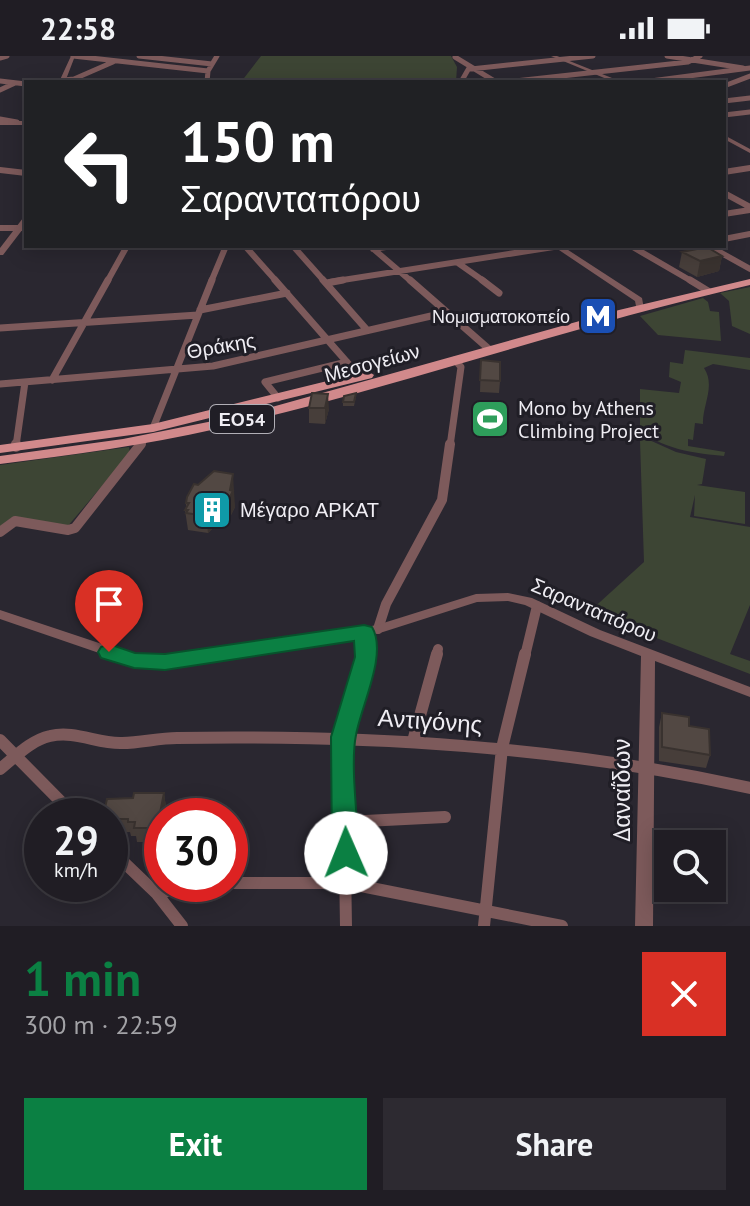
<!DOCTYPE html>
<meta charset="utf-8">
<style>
:root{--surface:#201d24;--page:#2d2a31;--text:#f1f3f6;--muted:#a2a2a6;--line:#3d3b41;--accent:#0b8043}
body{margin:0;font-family:"PT Sans",sans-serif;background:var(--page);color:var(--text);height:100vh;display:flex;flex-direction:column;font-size:30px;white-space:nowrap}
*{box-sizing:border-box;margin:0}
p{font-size:26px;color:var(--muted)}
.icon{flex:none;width:44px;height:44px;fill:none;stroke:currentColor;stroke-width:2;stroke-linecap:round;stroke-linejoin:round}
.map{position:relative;height:870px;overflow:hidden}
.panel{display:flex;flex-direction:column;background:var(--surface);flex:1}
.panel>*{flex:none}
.guide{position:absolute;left:24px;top:24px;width:702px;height:168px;border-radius:0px;box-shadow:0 4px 20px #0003,0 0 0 2px var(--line);background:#202124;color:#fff;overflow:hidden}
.fabs{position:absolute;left:654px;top:774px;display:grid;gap:16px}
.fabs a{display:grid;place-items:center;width:72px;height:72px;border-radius:0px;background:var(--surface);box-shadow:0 4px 20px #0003,0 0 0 2px var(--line);font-size:40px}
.speed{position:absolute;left:24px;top:742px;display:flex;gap:16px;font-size:40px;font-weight:700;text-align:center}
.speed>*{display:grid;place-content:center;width:104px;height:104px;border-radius:50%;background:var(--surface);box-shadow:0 4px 20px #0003,0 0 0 2px var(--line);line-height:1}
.speed small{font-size:20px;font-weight:400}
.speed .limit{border:12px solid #d22;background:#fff;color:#111}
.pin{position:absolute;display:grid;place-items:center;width:68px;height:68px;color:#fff;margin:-82px -34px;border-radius:50% 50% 50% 0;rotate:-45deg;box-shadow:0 0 8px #0007}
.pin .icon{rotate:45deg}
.me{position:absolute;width:88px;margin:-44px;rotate:359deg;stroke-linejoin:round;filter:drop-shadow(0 0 6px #0008)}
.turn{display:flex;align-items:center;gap:28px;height:168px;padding:0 24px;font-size:36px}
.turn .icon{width:104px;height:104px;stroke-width:2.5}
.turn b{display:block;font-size:56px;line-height:68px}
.round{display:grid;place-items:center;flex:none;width:84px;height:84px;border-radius:0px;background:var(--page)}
.overview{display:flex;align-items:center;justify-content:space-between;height:136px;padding:0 24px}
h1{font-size:48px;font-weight:800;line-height:60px;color:var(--accent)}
.primary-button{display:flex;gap:16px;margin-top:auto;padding:16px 24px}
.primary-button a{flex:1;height:92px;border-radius:0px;background:var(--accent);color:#fff;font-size:32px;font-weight:800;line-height:92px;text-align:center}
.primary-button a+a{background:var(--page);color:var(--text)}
.status{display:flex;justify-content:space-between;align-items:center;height:56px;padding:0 40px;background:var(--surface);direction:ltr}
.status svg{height:22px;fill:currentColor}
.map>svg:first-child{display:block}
.green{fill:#3d4534}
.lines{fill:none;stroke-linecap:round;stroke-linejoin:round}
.minor-far4{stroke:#7d5a5b;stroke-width:5}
.minor-far3{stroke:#7d5a5b;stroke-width:6}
.minor-far2{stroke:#7d5a5b;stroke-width:7}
.minor-far1{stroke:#7d5a5b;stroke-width:10}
.minor{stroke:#7d5a5b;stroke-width:12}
.tertiary{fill:#7d5a5b;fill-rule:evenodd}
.primary{fill:#d1898b;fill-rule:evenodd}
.wall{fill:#473e3a}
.shaded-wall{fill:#39322f}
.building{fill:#524843;stroke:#39322f;stroke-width:2}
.route{fill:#0b8043;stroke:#07532c;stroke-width:2}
.labels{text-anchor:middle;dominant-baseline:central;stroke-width:6;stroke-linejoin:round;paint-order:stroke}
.far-poi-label{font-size:18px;fill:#efedf3;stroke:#201e26;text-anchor:end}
.shield{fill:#201e26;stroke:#b1afb6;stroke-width:2}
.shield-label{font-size:18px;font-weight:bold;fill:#efedf3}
.street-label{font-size:20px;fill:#efedf3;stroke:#201e26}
.poi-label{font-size:20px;fill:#efedf3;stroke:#201e26;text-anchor:start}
.near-street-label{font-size:24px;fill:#efedf3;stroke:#201e26}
</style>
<div class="status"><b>22:58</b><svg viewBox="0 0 49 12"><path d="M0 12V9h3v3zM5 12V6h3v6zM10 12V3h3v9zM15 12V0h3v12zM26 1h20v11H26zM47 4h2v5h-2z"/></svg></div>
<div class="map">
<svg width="750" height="870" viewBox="0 0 750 870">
<rect width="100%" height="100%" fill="#2a2730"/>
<path class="green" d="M261,0H451L457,11L456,26H241Z
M750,231V278L732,270L729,245L720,237Z
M703,242L708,246L710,255L719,256L721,285L658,279L640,260Z
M685,294L750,302V314L713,308L704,312C716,330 702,350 703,368L695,367L693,384L688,383V390L725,396L724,400C701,398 653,393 640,370V333L679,337L681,326L669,321L670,306L683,308Z
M647,383L676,396L706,403L702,428L697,429L745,436V468L694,460L695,439L690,461L750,471V549L730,598L750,605V618L589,556L644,506L640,385Z
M129,391L130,397L67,471L11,462L0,471V409Z"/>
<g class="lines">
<path class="minor-far4" d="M73,0L208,15
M139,0L212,8
M667,0L743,12
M455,1L496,26
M0,2L7,0
M471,13L593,0
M63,24L74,23L113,6
M0,25L26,28
M207,26L208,15L217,0
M461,26L469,12
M507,26L688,6L700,0
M643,26L750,12
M724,30L750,20
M0,34L15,27
M724,45L750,42
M724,59L750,56
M0,63L17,66"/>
<path class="minor-far3" d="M0,114L26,117
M724,116L750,112
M724,137L750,151
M724,158L750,154
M0,172H26
M724,183L750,178
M245,190L277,226
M293,190L325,226
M370,190L412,226
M631,190L693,226
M709,190L750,213
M373,193L392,190
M458,207L485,226
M107,226L127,190
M211,226L226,190
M330,226L560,190"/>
<path class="minor-far2" d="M275,224L360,321
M323,224L367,274
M410,224L490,294
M482,224L499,237
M690,224L708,235
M327,227L343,224
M200,254L287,237
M0,272L198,259
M52,324L108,224
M0,328L213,310L444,257
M278,342L265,326L347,306
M153,372L212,224
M16,390L25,326
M139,390L144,384
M450,390L461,311L455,304"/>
<path class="minor-far1" d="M16,391V388
M0,476L15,465L68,474L75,472L141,388
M378,573L386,548L442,444L450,388
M364,576L366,600
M436,600L438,593
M525,600L537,550"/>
<path class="minor" d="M0,684L75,760
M413,685L437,598
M0,713C15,701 31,684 50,680C75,674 98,688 122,687C141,687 158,682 177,682C370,679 561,690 750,732
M345,766L445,761
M110,793L157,838L182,870
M230,827H346L562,870
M157,838L184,830L219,828
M346,870L343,681L366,598
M484,870L502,692L525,598"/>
<path class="tertiary" d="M71,0H75L65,26H59Z
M551,0H557L622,26H614Z
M0,65H26V69H0Z
M724,79L750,93V97L724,83Z
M23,162H26V169L3,199H0V192Z
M553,190H562L642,242L644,253L643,255H637L635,245Z
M508,537L532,542L600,574L750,631V641L655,605L653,870H635L641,600L590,580L525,549L508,545L477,546L383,576L345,585L165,611L134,609L0,563V554L135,599L165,601L345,575L377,569L476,538Z"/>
<path class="primary" d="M750,223V229C570,270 396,332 216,373C145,389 72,399 0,408V400L123,383L243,359L619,254Z
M368,315L374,319L372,322L153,376L0,397V389L153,368Z"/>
</g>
<path class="wall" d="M682,196L722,200L719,215L697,221L679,211Z
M481,304L500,325L499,337L480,336Z
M312,337L329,353L325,368L309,367V352Z
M356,340L354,350H343V346Z
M234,434L233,440L235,451L229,463H224L221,469L217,468L208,477L188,474L185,454L186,451V447Z
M662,657L689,670L710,699L706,712L659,705V671Z
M164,737L166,751L164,760H162L160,786H137L136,780H131L130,776L110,777V760Z"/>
<path class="shaded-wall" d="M722,200L719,215L697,221L700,205Z
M328,338L329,353L325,368V352Z
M233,418L235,451L229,463L227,446Z
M222,446L224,463L221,469L219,452Z
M215,452L217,468L208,477L206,460Z
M164,737L166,751L164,760H162V773L160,786L157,772Z"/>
<path class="building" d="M707,191L722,200L700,205L682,196Z
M481,304L500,306V325L480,324Z
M312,337L328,338L325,352H309Z
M356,337L354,346H343L344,340Z
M214,415L233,418L230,434L233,435L227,446H222L219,452H215L206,460L186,457L188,454H185L189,447H186L187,441L194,428L198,429Z
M662,657L689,661V670L709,673L710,699L662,691Z
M134,737H164L157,772H134L135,766H128V763H110V760H103L107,743L133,742Z"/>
<path class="route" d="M364,569L372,571C388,598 361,650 356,679C350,708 358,765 359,797L355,805L346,808L336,805L332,797L331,681L355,601L354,585L165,614L134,612L101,602L98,596L101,591L109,588L135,597L165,598Z"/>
<defs>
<symbol id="metro-square" viewBox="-11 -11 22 22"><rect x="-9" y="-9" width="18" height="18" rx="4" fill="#1a4fb4" stroke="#201e26"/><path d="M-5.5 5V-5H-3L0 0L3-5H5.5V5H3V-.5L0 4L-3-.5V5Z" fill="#fff"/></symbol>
<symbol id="stadium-square" viewBox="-11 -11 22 22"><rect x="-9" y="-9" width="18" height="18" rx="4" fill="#2e9e5b" stroke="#201e26"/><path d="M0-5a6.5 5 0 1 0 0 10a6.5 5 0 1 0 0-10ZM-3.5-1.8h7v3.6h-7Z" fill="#fff"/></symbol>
<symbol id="building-square" viewBox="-11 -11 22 22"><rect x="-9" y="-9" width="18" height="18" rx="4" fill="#0f9aa8" stroke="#201e26"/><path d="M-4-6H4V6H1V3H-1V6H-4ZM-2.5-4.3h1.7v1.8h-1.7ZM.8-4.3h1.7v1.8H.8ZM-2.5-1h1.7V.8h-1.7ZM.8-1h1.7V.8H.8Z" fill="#fff"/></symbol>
</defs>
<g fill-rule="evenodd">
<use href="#metro-square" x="576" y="238" width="44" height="44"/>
<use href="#stadium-square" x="468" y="341" width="44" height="44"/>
<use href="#building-square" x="190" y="432" width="44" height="44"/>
</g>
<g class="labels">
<g class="far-poi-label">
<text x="570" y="260">Νομισματοκοπείο</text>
</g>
<rect class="shield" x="210" y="349" width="64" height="28" rx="6"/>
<g class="shield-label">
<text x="242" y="363">ΕΟ54</text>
</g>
<g class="street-label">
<text transform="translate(221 290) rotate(-10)">Θράκης</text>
<text transform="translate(372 307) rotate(-15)">Μεσογείων</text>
<text transform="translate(594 554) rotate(23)">Σαρανταπόρου</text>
</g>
<g class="poi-label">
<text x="518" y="352">Mono by Athens<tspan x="518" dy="23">Climbing Project</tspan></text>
<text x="240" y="454">Μέγαρο ΑΡΚΑΤ</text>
</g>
<g class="near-street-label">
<text transform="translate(430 665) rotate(4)">Αντιγόνης</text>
<text transform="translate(621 734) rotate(-90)">Δαναΐδων</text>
</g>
</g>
</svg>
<div class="fabs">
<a><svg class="icon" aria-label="search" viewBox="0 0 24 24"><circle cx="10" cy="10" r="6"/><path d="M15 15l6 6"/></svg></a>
</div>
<div class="speed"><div>29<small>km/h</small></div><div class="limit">30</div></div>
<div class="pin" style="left:109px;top:596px;background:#d93025"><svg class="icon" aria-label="arrive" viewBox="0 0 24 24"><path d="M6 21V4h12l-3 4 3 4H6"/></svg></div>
<svg class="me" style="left:346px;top:797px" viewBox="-20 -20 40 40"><circle r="19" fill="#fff"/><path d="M0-13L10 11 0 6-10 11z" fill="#0b8043"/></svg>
<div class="guide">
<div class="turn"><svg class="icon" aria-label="left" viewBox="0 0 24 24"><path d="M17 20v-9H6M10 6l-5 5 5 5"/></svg><div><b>150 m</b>Σαρανταπόρου</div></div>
</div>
</div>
<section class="panel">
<div class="overview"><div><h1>1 min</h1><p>300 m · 22:59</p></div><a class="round" style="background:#d93025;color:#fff"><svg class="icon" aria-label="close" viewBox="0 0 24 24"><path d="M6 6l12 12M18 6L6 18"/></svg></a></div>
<div class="primary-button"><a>Exit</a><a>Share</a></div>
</section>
